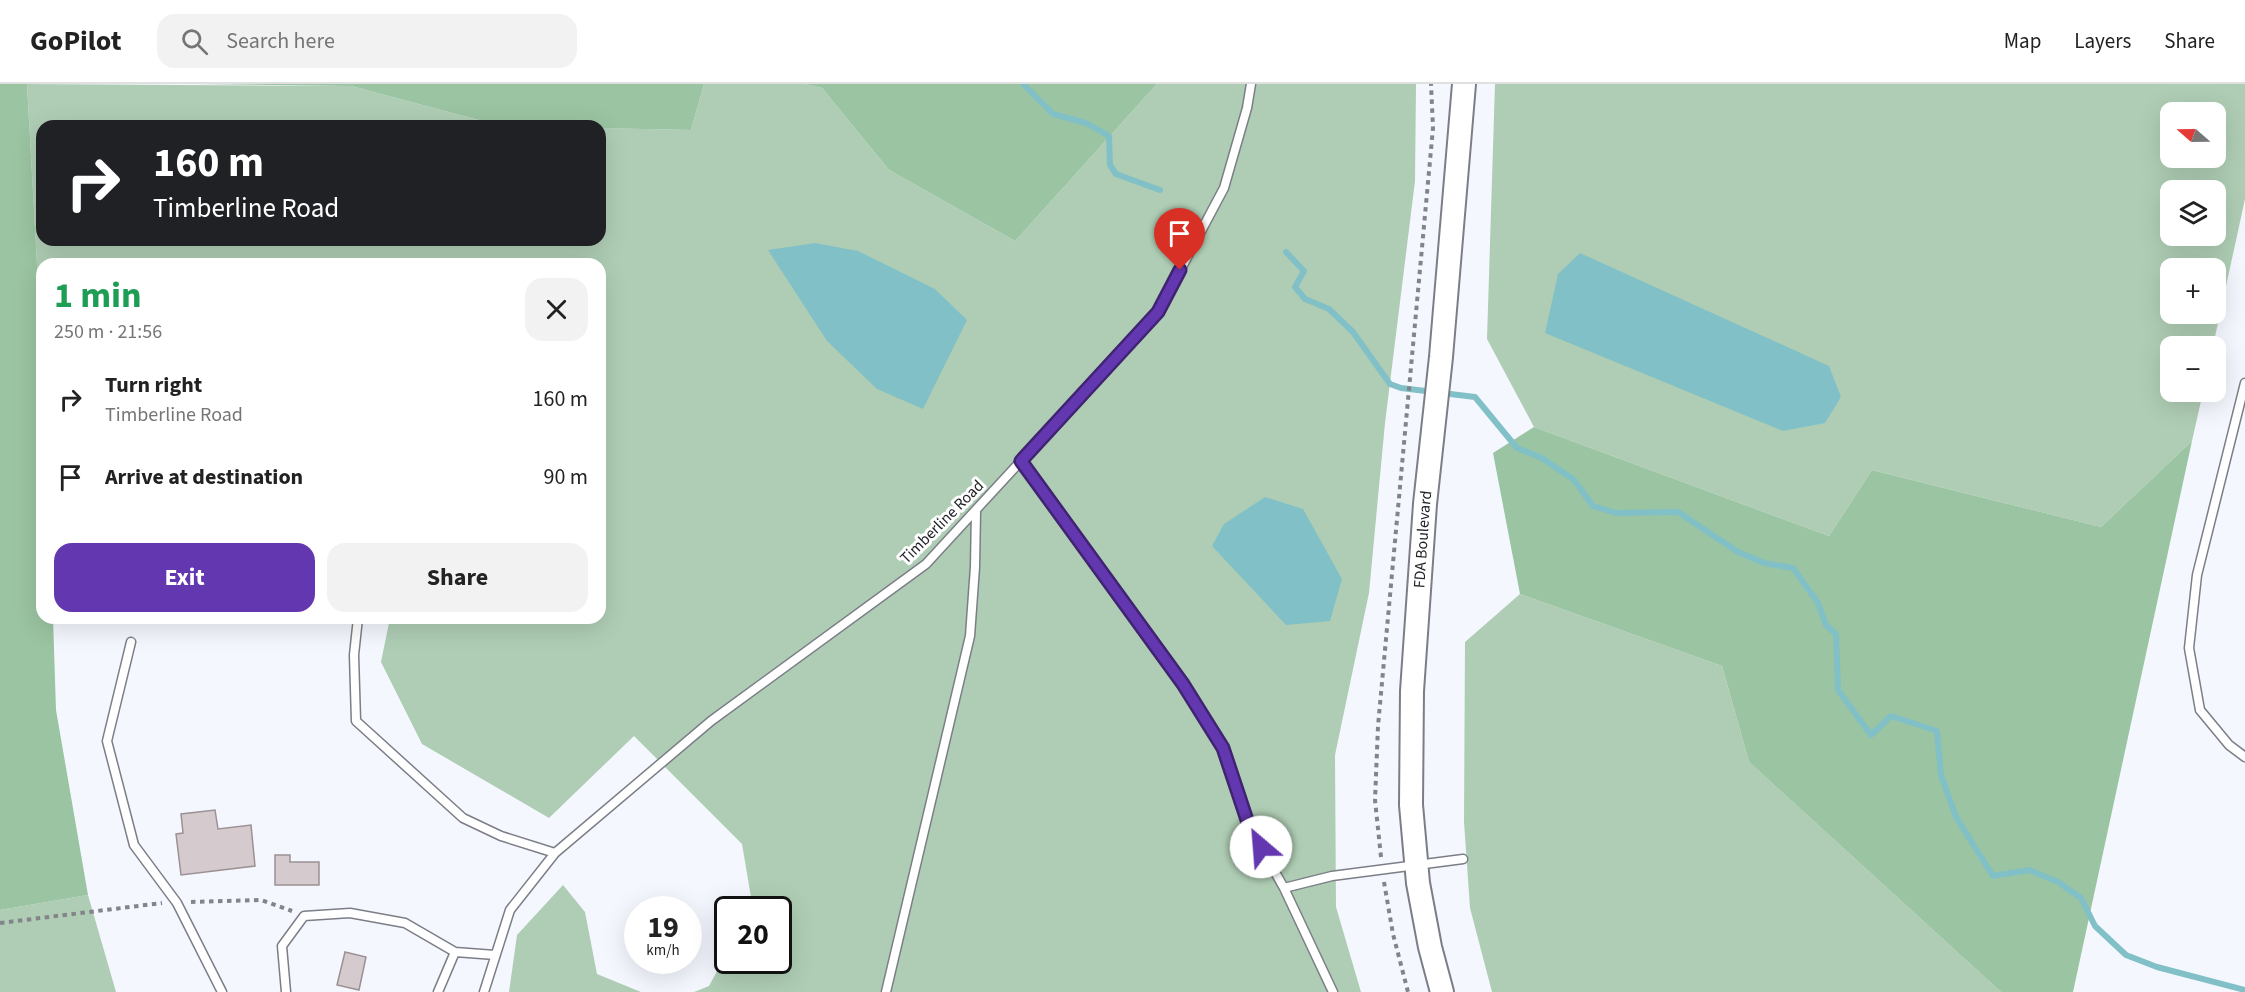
<!DOCTYPE html>
<meta charset="utf-8">
<style>
:root{--surface:#fff;--page:#f2f2f2;--text:#222;--muted:#767676;--line:#e0e0e0;--accent:#6337af}
body{margin:0;font-family:"Source Sans 3",sans-serif;background:var(--page);color:var(--text);height:100vh;display:flex;flex-direction:column;font-size:22px;white-space:nowrap}
*{box-sizing:border-box;margin:0}
p{font-size:20px;color:var(--muted)}
.icon{flex:none;width:33px;height:33px;fill:none;stroke:currentColor;stroke-width:2;stroke-linecap:round;stroke-linejoin:round}
.map{position:relative;flex:1;overflow:hidden}
.sheet{position:absolute;left:36px;top:174px;width:570px;height:366px;display:flex;flex-direction:column;background:var(--surface);border-radius:18px;box-shadow:0 6px 24px #0002}
.sheet>*{flex:none}
.top-card{position:absolute;left:36px;top:36px;width:570px;height:126px;border-radius:18px;box-shadow:0 6px 24px #0002;background:#202124;color:#fff;overflow:hidden}
.needle{width:39px;rotate:290deg}
.controls{position:absolute;left:2160px;top:18px;display:grid;gap:12px}
.controls a{display:grid;place-items:center;width:66px;height:66px;border-radius:12px;background:var(--surface);box-shadow:0 6px 24px #0002;font-size:30px}
.speed{position:absolute;left:624px;top:812px;display:flex;gap:12px;font-size:30px;font-weight:700;text-align:center}
.speed>*{display:grid;place-content:center;width:78px;height:78px;border-radius:50%;background:var(--surface);box-shadow:0 6px 24px #0002;line-height:1}
.speed small{font-size:15px;font-weight:400}
.speed .limit{border:3px solid #111;border-radius:9px;background:#fff;color:#111}
.pin{position:absolute;display:grid;place-items:center;width:51px;height:51px;color:#fff;margin:-62px -26px;border-radius:50% 50% 50% 0;rotate:-45deg;box-shadow:0 0 6px #0007}
.pin .icon{rotate:45deg}
.me{position:absolute;width:66px;margin:-33px;rotate:333deg;stroke-linejoin:round;filter:drop-shadow(0 0 4px #0008)}
.turn{display:flex;align-items:center;gap:21px;height:126px;padding:0 18px;font-size:27px}
.turn .icon{width:78px;height:78px;stroke-width:2.5}
.turn b{display:block;font-size:42px;line-height:51px}
.round{display:grid;place-items:center;flex:none;width:63px;height:63px;border-radius:18px;background:var(--page)}
.headline{display:flex;align-items:center;justify-content:space-between;height:102px;padding:0 18px}
h1{font-size:36px;font-weight:700;line-height:45px;color:#1e9e55}
.primary-button{display:flex;gap:12px;margin-top:auto;padding:12px 18px}
.primary-button a{flex:1;height:69px;border-radius:18px;background:var(--accent);color:#fff;font-size:24px;font-weight:700;line-height:69px;text-align:center}
.primary-button a+a{background:var(--page);color:var(--text)}
ul{padding:0;list-style:none}
li{display:flex;align-items:center;gap:18px;height:78px;padding:0 18px}
li div{flex:1}
li b{display:block;font-size:22px}
li em{font-style:normal}
header{display:flex;align-items:center;gap:36px;box-sizing:border-box;height:84px;padding:0 30px;background:var(--surface);border-bottom:2px solid var(--line)}
header strong{font-size:28px}
nav{display:flex;gap:33px;margin-inline-start:auto;font-size:21px}
.search{width:420px;height:54px;background:var(--page);display:flex;align-items:center;gap:15px;box-sizing:border-box;padding:0 21px;border-radius:18px;color:var(--muted);font-size:22px}
.map>svg:first-child{display:block}
.green{fill:#afcdb4;fill-rule:evenodd}
.forest{fill:#9bc4a2}
.water{fill:#80c0c6}
.lines{fill:none;stroke-linecap:round;stroke-linejoin:round}
.stream{stroke:#80c0c6;stroke-width:6}
.building{fill:#d5cacd;stroke:#9b9194;stroke-width:1.5}
.lane-casing{stroke:#7c7e87;stroke-width:11}
.secondary-casing{stroke:#7c7e87;stroke-width:26}
.path{stroke:#83848a;stroke-width:4;stroke-dasharray:4.5 4.5;stroke-linecap:butt}
.lane{stroke:#fff;stroke-width:8}
.secondary{stroke:#fff;stroke-width:22}
.route-casing{stroke:#402472;stroke-width:15}
.route{stroke:#6337af;stroke-width:10}
.labels{text-anchor:middle;dominant-baseline:central;stroke-width:6;stroke-linejoin:round;paint-order:stroke}
.street-label{font-size:16px;fill:#212226;stroke:#fff}
</style>
<header>
<strong>GoPilot</strong>
<div class="search"><svg class="icon" aria-label="search" viewBox="0 0 24 24"><circle cx="10" cy="10" r="6"/><path d="M15 15l6 6"/></svg>Search here</div>
<nav><a>Map</a><a>Layers</a><a>Share</a></nav>
</header>
<div class="map">
<svg width="2245" height="908" viewBox="0 0 2245 908">
<rect width="100%" height="100%" fill="#f5f7ff"/>
<path class="green" d="M27,0L351,2L501,42H42V156H600V44L691,46L704,0H805L822,4L889,86L1015,157L1157,0H1416L1415,97L1385,339L1369,509L1335,671L1336,823L1361,908H694L709,902L727,869L728,876H778V825H753L742,760L634,652L549,734L422,660L381,578L390,534H600V180H42V270Z
M1495,0H2245V115L2213,262H2170V308H2203L2192,357L2101,443L1872,386L1829,452L1534,343L1487,255ZM2170,28H2216V74H2170ZM2170,106H2216V152H2170ZM2170,184H2216V230H2170Z
M1520,510L1722,582L1749,678L2001,908H1492L1470,824L1464,738L1465,558Z
M563,801L585,828L597,890L641,908H509L517,851Z
M88,811L116,908H0V826Z"/>
<path class="forest" d="M0,0H27L42,270V534H53L56,626L88,811L0,826Z
M192,0H704L691,46L501,42L351,2Z
M805,0H1157L1015,157L889,86L822,4Z
M1534,343L1829,452L1872,386L2101,443L2192,357L2073,908H2001L1749,678L1722,582L1520,510L1493,369Z"/>
<path class="water" d="M815,159L858,167L935,205L967,236L923,325L877,305L827,257L768,166Z
M1580,169L1829,282L1841,313L1825,339L1783,347L1545,249L1558,190Z
M1265,413L1303,425L1342,495L1330,537L1286,541L1212,462L1224,440Z"/>
<g class="lines">
<path class="stream" d="M1023,0L1053,30L1086,39L1109,52L1110,81L1116,90L1160,106
M1286,168L1304,187L1295,203L1305,215L1329,225L1353,248L1390,300L1401,304L1475,313L1517,364L1542,374L1574,396L1593,422L1616,429L1678,428L1738,468L1764,479L1793,484L1818,519L1826,541L1836,550L1838,606L1871,651L1891,632L1937,647L1941,691L1956,733L1993,792L2029,786L2058,798L2081,814L2095,842L2126,871L2157,883L2245,906"/>
</g>
<path class="building" d="M215,726L218,745L251,741L255,782L181,791L176,750L183,749L181,730Z
M275,771H290V778H319V801H275Z
M345,868L366,873L359,906L337,901Z"/>
<g class="lines">
<defs>
<path id="lane" d="M2245,299L2197,491L2189,564L2200,626L2229,661L2245,673
M1021,377L1183,600L1223,664L1249,742L1284,804
M358,534L354,571L356,637L463,734L501,752L555,769
M131,558L107,657L134,761L177,819L222,908
M286,908L282,862L304,832L350,829L405,839L455,868L495,871
M438,908L455,868
M484,908L510,826L555,769L711,637L926,480L1158,228L1224,104L1247,24L1251,0
M886,908L970,552L975,483L976,427
M1333,908L1284,804L1332,792L1463,775"/>
<g id="secondary">
<path id="s1" d="M1442,908L1430,863L1418,799L1411,721L1412,607L1425,420L1441,273L1464,0"/>
</g>
</defs>
<use href="#lane" class="lane-casing"/>
<use href="#secondary" class="secondary-casing"/>
<path class="path" d="M1381,773L1375,716L1378,642L1433,44L1431,0
M1384,798L1393,850L1408,908
M191,818L261,816L292,827
M0,839L162,819"/>
<use href="#lane" class="lane"/>
<use href="#secondary" class="secondary"/>
</g>
<g class="lines">
<defs>
<path id="route" d="M1180,186L1158,228L1021,377L1183,600L1223,664L1249,742L1261,763"/>
</defs>
<use href="#route" class="route-casing"/>
<use href="#route" class="route"/>
</g>
<g class="labels">
<g class="street-label">
<text transform="translate(942 438) rotate(-45)">Timberline Road</text>
<text stroke="none"><textPath href="#s1" startOffset="456">FDA Boulevard</textPath></text>
</g>
</g>
</svg>
<div class="controls">
<a><svg class="needle" viewBox="-14 -14 28 28"><path d="M0-13l5 13h-10z" fill="#e53935"/><path d="M0 13l5-13h-10z" fill="#767676"/></svg></a>
<a><svg class="icon" aria-label="layers" viewBox="0 0 24 24"><path d="M12 4l9 5-9 5-9-5zM3 14l9 5 9-5"/></svg></a>
<a>+</a>
<a>−</a>
</div>
<div class="speed"><div>19<small>km/h</small></div><div class="limit">20</div></div>
<div class="pin" style="left:1180px;top:186px;background:#d93025"><svg class="icon" aria-label="arrive" viewBox="0 0 24 24"><path d="M6 21V4h12l-3 4 3 4H6"/></svg></div>
<svg class="me" style="left:1261px;top:763px" viewBox="-20 -20 40 40"><circle r="19" fill="#fff"/><path d="M0-13L10 11 0 6-10 11z" fill="#6337af"/></svg>
<div class="top-card">
<div class="turn"><svg class="icon" aria-label="right" viewBox="0 0 24 24"><path d="M7 20v-9h11M14 6l5 5-5 5"/></svg><div><b>160 m</b>Timberline Road</div></div>
</div>
<section class="sheet">
<div class="headline"><div><h1>1 min</h1><p>250 m · 21:56</p></div><a class="round"><svg class="icon" aria-label="close" viewBox="0 0 24 24"><path d="M6 6l12 12M18 6L6 18"/></svg></a></div>
<ul>
<li><svg class="icon" aria-label="right" viewBox="0 0 24 24"><path d="M7 20v-9h11M14 6l5 5-5 5"/></svg><div><b>Turn right</b><p>Timberline Road</p></div><em>160 m</em></li>
<li><svg class="icon" aria-label="arrive" viewBox="0 0 24 24"><path d="M6 21V4h12l-3 4 3 4H6"/></svg><div><b>Arrive at destination</b></div><em>90 m</em></li>
</ul>
<div class="primary-button"><a>Exit</a><a>Share</a></div>
</section>
</div>
